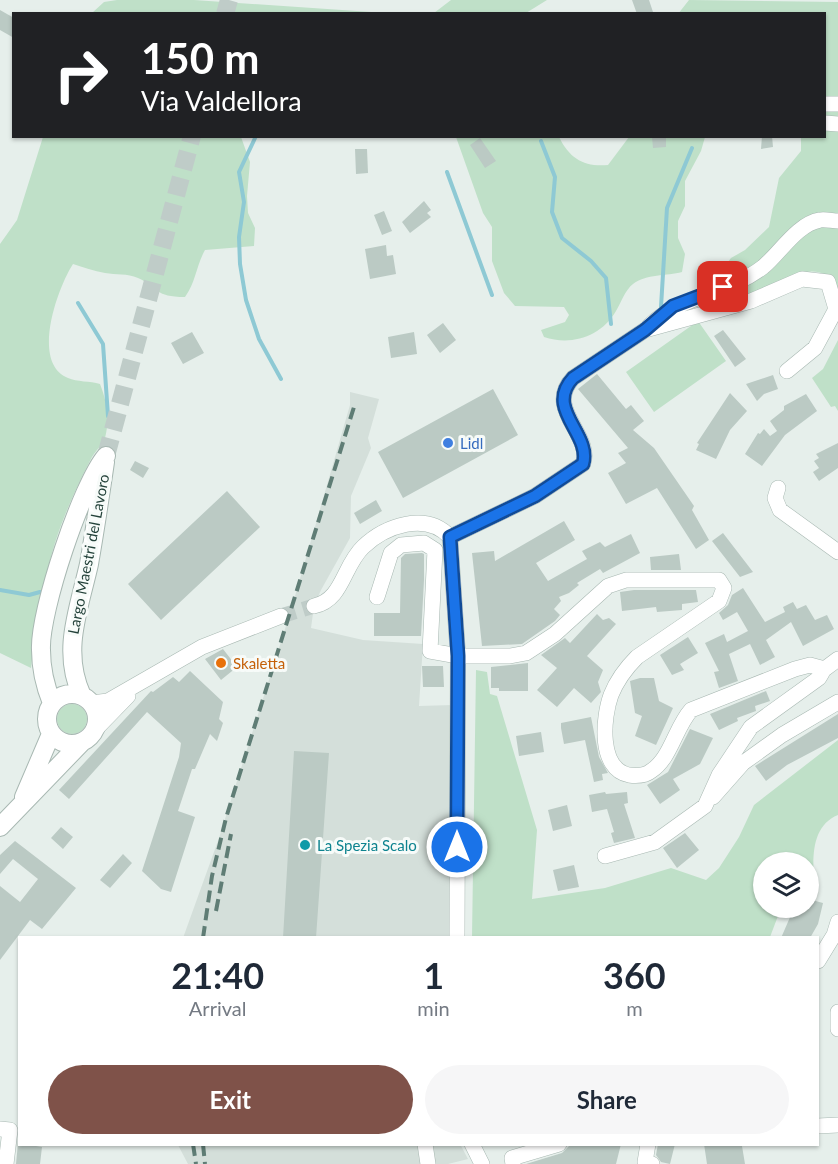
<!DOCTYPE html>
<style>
:root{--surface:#fff;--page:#f6f6f7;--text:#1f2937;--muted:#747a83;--accent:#7f5249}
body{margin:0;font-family:Lato,sans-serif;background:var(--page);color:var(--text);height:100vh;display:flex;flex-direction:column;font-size:22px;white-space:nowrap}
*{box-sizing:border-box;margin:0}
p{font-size:20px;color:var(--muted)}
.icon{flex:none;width:33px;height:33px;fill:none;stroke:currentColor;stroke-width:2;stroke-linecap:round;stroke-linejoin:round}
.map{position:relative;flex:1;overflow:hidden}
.drawer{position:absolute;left:18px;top:936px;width:801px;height:210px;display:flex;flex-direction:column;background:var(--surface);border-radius:0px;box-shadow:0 2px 4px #0004}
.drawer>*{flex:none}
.guide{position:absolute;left:12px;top:12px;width:814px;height:126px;border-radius:0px;box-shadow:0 2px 4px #0004;background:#202124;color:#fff;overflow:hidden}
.controls{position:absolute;left:753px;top:852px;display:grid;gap:12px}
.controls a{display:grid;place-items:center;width:66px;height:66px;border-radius:50%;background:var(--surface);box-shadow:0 2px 4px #0004;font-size:30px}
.pin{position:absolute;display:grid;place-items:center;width:51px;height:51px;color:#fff;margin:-26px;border-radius:12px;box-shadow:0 3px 9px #0006}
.me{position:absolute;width:66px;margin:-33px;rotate:0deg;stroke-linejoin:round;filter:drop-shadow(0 0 4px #0008)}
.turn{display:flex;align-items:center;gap:21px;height:126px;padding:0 30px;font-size:27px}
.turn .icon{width:78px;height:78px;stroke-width:2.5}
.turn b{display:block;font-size:42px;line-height:51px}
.eta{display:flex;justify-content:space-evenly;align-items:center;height:102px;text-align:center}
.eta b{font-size:36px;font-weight:700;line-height:42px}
.button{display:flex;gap:12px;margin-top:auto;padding:12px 30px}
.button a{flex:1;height:69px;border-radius:36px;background:var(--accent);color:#fff;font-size:24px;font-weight:700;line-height:69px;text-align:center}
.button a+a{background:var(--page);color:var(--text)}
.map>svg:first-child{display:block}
.built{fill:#d4dfda}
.green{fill:#bfe0c8}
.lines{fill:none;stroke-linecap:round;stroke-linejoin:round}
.stream{stroke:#8ec9d4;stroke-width:4}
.building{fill:#bbcac4}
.minor-tunnel{stroke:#bfccc8;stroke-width:15;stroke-dasharray:15 8;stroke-linecap:butt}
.tertiary-tunnel{stroke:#bfccc8;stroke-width:18;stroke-dasharray:18 9;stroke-linecap:butt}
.minor-casing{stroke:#a8b8b2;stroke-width:16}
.tertiary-casing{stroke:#a8b8b2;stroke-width:20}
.minor{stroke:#fff;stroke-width:15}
.tertiary{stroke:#fff;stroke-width:18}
.rail{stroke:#5f7d75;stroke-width:4;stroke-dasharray:12 6;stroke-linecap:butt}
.route-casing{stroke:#114b97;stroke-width:15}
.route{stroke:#1a73e8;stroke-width:10}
.shop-dot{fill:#3f7fe0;stroke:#f7fbf9;stroke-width:2}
.food-dot{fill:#e8710a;stroke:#f7fbf9;stroke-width:2}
.culture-dot{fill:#0f9aa8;stroke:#f7fbf9;stroke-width:2}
.labels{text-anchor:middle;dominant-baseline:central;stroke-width:6;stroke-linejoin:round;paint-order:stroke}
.shop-label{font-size:15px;fill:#366cbe;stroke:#f7fbf9;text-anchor:start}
.street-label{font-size:15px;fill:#24423a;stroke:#f7fbf9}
.food-label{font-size:15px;fill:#c56008;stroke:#f7fbf9;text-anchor:start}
.culture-label{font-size:15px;fill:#0d838f;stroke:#f7fbf9;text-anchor:start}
</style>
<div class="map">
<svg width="838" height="1164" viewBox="0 0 838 1164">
<rect width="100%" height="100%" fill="#e6efeb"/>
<path class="built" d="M350,392L379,399L368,438L371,448L351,496L350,538L321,590L314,606L311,628L363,640L423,644L419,706L453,705L449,937L183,938L219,838L291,610L350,405Z
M460,1144L468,1159L448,1164H188L178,1145Z"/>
<path class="green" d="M117,0H194L386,13H92L104,2Z
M451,0H547L526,13H434Z
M689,0L838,2V290C821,253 783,281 758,292C747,297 734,299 722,302L716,297L720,272L731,258L745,250L769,227L779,178L801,151V137L825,136V14H678Z
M43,137H241L250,162L247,196L248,213L255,228L254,246L205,250C196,266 196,282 185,297C154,297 160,288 138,278C127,273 116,275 105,273C94,271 83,267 73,264C58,287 30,363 68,378C77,382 90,381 100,384C107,402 110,419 105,438C103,444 96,450 92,457C82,476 73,495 65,515C45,564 38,616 31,668L0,653V244L17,220Z
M456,137H559C570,159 584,167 608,165L629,137H705L701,151L685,181V206L678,221V238L685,254L682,272C667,276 646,274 633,284C625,290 621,303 616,311C601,337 571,346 544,337L541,330L565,322L569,315L564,307L515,306L504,293L492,261V227L483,213Z
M698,321L726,361L654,412L626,372Z
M838,340V411L835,406L831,407L812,378L823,369Z
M476,670L487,672L490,694L497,696L537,830L532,899L605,888L671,868L706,880L719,868L739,837L754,805L838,740V815C810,826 812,862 815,887L809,886L808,862H764V908H781L770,937H472Z
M57 719a15 15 0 1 1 30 0a15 15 0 1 1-30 0Z"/>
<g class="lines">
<path class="stream" d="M256,136L239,172L244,202L239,237L240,264L246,300L259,339L281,379
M541,141L555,177L552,212L562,238L591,261L606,278L611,324
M447,172L492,295
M78,303L103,344L108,416
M661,307L667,208L692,148
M0,590L29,595L40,592"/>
</g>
<path class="building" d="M632,0H649L653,12L637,14Z
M0,10L14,18V38L0,30Z
M666,136V147L653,148L652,137Z
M762,136H772L773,147L761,149Z
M480,138L496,161L485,168L470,145Z
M355,149H367L368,173L356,174Z
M424,201L431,210L427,213L431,217L410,233L402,222Z
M384,211L392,231L382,235L374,215Z
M386,245L387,256L393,255L396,274L370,279L365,249Z
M443,323L456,340L440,353L427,335Z
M723,330L746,359L735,367L714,336Z
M192,332L204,353L183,364L171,343Z
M414,332L417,354L391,358L388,337Z
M597,374L626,409L631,405L644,421L633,430L654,448L694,506L692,510L709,540L696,549L657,488L626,504L608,473L626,463L618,453L628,448L578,389Z
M773,375L778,389L764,394L757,401L746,384Z
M493,389L518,435L403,498L378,452Z
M730,393L747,411L730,430L716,459L696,450L699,444L697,443Z
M806,394L817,411L785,435L762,466L745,454L758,433L760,434L764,429L770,436L777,431L770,421L784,410V406Z
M838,443V468L819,481L813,472L819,468L814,461L819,458L816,454Z
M135,461L149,468L143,478L130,470Z
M227,491L260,527L161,620L128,584Z
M376,500L382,511L360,524L354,513Z
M564,521L575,540L536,563L548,581L587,559L582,551L600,542L605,547L631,534L640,553L603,573L600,569L577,583L579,585L569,593L559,597L561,601L554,609L560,615L555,621L522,644L482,646L472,553L494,551L495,561Z
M723,533L753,572L740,577L712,541Z
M422,553L424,554V580L421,636H374V613H400L401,558L405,554Z
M679,554L681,570H651L650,557Z
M743,588L765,622L785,612L783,607L793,602L797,609L806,605L815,620L827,615L834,629L803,646L791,622L766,640L775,657L760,665L750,644L729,654L738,681L719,688L714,672L719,671L705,643L724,634L727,642L748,631L737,612L723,620L719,613L728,605L732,595Z
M634,590H696L698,602L682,604V610L657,612L656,607L622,611L620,592Z
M597,614L603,620L609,618L616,624L587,656L603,670L598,682L601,692L591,703L574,688L557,707L537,690L557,668L541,655L565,638L570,643Z
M688,637L698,653L680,664L684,670L672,675L660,655Z
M223,649L237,667L221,680L205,659Z
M528,663V691H499V688H491V667Z
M422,666H443L444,687H423Z
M190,671L223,702L219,719L223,723L217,741L210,734L195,769H192L178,811L195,817L171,892L161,889L142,871L179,757L181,743L147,712L69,799L59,790L151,691L153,692L173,677L179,682Z
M640,678H654L659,701L673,708L656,745L635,736L642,716L635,713L630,681Z
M766,691L770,701L755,706L756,711L737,718L738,721L719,730L710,714Z
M838,714V738L787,765L766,781L755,766Z
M591,717L599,757L608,773L602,774L603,780L594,782L585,740L564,744L561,728V723Z
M690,729L713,738L700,764L673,779L680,790L660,804L647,785L668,772Z
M541,732L544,752L519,756L516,736Z
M294,751L329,753L316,938H283Z
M605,792L606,794L627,792L628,803L624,804L635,838L614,843L611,833L614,832L607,809L592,812L589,795Z
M567,805L572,826L553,831L548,810Z
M61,827L73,837L63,849L51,838Z
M685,833L699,850L677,868L663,848Z
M15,841L76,888L42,929L30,920L0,960V886L20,902L38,879L13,859L0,874V855Z
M123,854L132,863L110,888L100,880Z
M574,865L579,887L558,891L553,870Z
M808,899L823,903L818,924L810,938H781L794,908H808Z
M18,1143L42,1147L40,1164H16Z
M571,1144H621L616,1164H526L562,1153Z
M658,1144H675L670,1164L661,1162L656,1155Z
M704,1144L742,1146L745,1164H707Z"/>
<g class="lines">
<path class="minor-tunnel" d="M281,616L314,606"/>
<path class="tertiary-tunnel" d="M225,14L229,0
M106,456L192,136"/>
<defs>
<path id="minor" d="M825,104H838
M825,123L838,124
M649,326C681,295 728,294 763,267C780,253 797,224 820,220C825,219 833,221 838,221
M778,488L775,498L780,510L838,552
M450,537L535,496L583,464C593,434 544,409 573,378L645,330L751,301L802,279L828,282L836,309L815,348L787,371
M377,597L391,553L401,545L424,543L435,550L430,651L458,656H510L526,653L555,634L608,586L626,580H719L724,588L719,601L637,657C626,668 617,680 611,695C603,717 598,769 629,775C637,776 645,776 651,771C671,758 675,728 691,710L795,669L810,665L821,668L822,673L819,678L751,727L719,775L705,806L655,842L605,856
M314,606C343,600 343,566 363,547C385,526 426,511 450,537L458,656L457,938
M822,671L838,659
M92,703L108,701L202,647L281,616
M94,731L128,696
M713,797L743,763L782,735L838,702
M818,961L834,935L838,922
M838,1012V1029
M818,1126L838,1125
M0,1129L10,1130L6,1164
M425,1144L428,1164
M472,1144L482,1164
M648,1144L645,1162L652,1164
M513,1164L512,1158L559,1144"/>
<path id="tertiary" d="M47 719a25 25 0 1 1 50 0a25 25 0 1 1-50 0Z
M82,696C61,651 79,609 89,564C95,530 100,496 105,462
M52,703C45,686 41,668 41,650C39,612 82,484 106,456
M24,797L51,734
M0,827L82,742"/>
</defs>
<use href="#minor" class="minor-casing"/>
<use href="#tertiary" class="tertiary-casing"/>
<use href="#minor" class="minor"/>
<use href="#tertiary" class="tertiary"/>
<path class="rail" d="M216,911L231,834
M203,938L212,876L226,818L354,407
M193,1144L196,1164
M203,1144L205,1164"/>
</g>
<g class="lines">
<defs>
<path id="route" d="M457,847L458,656L450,537L535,496L583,464C592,434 544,409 573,378L645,330L673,306L723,287"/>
</defs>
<use href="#route" class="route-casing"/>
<use href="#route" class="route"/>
</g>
<circle class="shop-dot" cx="448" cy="443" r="6"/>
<circle class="food-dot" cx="221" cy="663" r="6"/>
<circle class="culture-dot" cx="305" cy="845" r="6"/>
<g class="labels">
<g class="shop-label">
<text x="460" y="443">Lidl</text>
</g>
<g class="street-label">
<text transform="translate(88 554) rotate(-79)">Largo Maestri del Lavoro</text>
</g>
<g class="food-label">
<text x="233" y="663">Skaletta</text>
</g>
<g class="culture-label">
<text x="317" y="845">La Spezia Scalo</text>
</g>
</g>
</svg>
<div class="controls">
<a><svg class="icon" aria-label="layers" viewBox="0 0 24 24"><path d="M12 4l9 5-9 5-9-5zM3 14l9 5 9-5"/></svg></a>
</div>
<div class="pin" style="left:723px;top:287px;background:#d93025"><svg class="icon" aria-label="arrive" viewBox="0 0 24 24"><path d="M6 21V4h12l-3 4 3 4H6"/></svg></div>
<svg class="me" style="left:457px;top:847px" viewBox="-20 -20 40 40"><circle r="17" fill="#1a73e8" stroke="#fff" stroke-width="3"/><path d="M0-11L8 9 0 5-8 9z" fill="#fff"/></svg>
<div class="guide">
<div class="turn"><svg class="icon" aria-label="right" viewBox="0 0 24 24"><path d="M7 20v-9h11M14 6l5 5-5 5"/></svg><div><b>150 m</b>Via Valdellora</div></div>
</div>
<section class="drawer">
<div class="eta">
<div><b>21:40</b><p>Arrival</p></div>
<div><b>1</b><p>min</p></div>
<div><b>360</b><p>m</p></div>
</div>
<div class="button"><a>Exit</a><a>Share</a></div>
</section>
</div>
